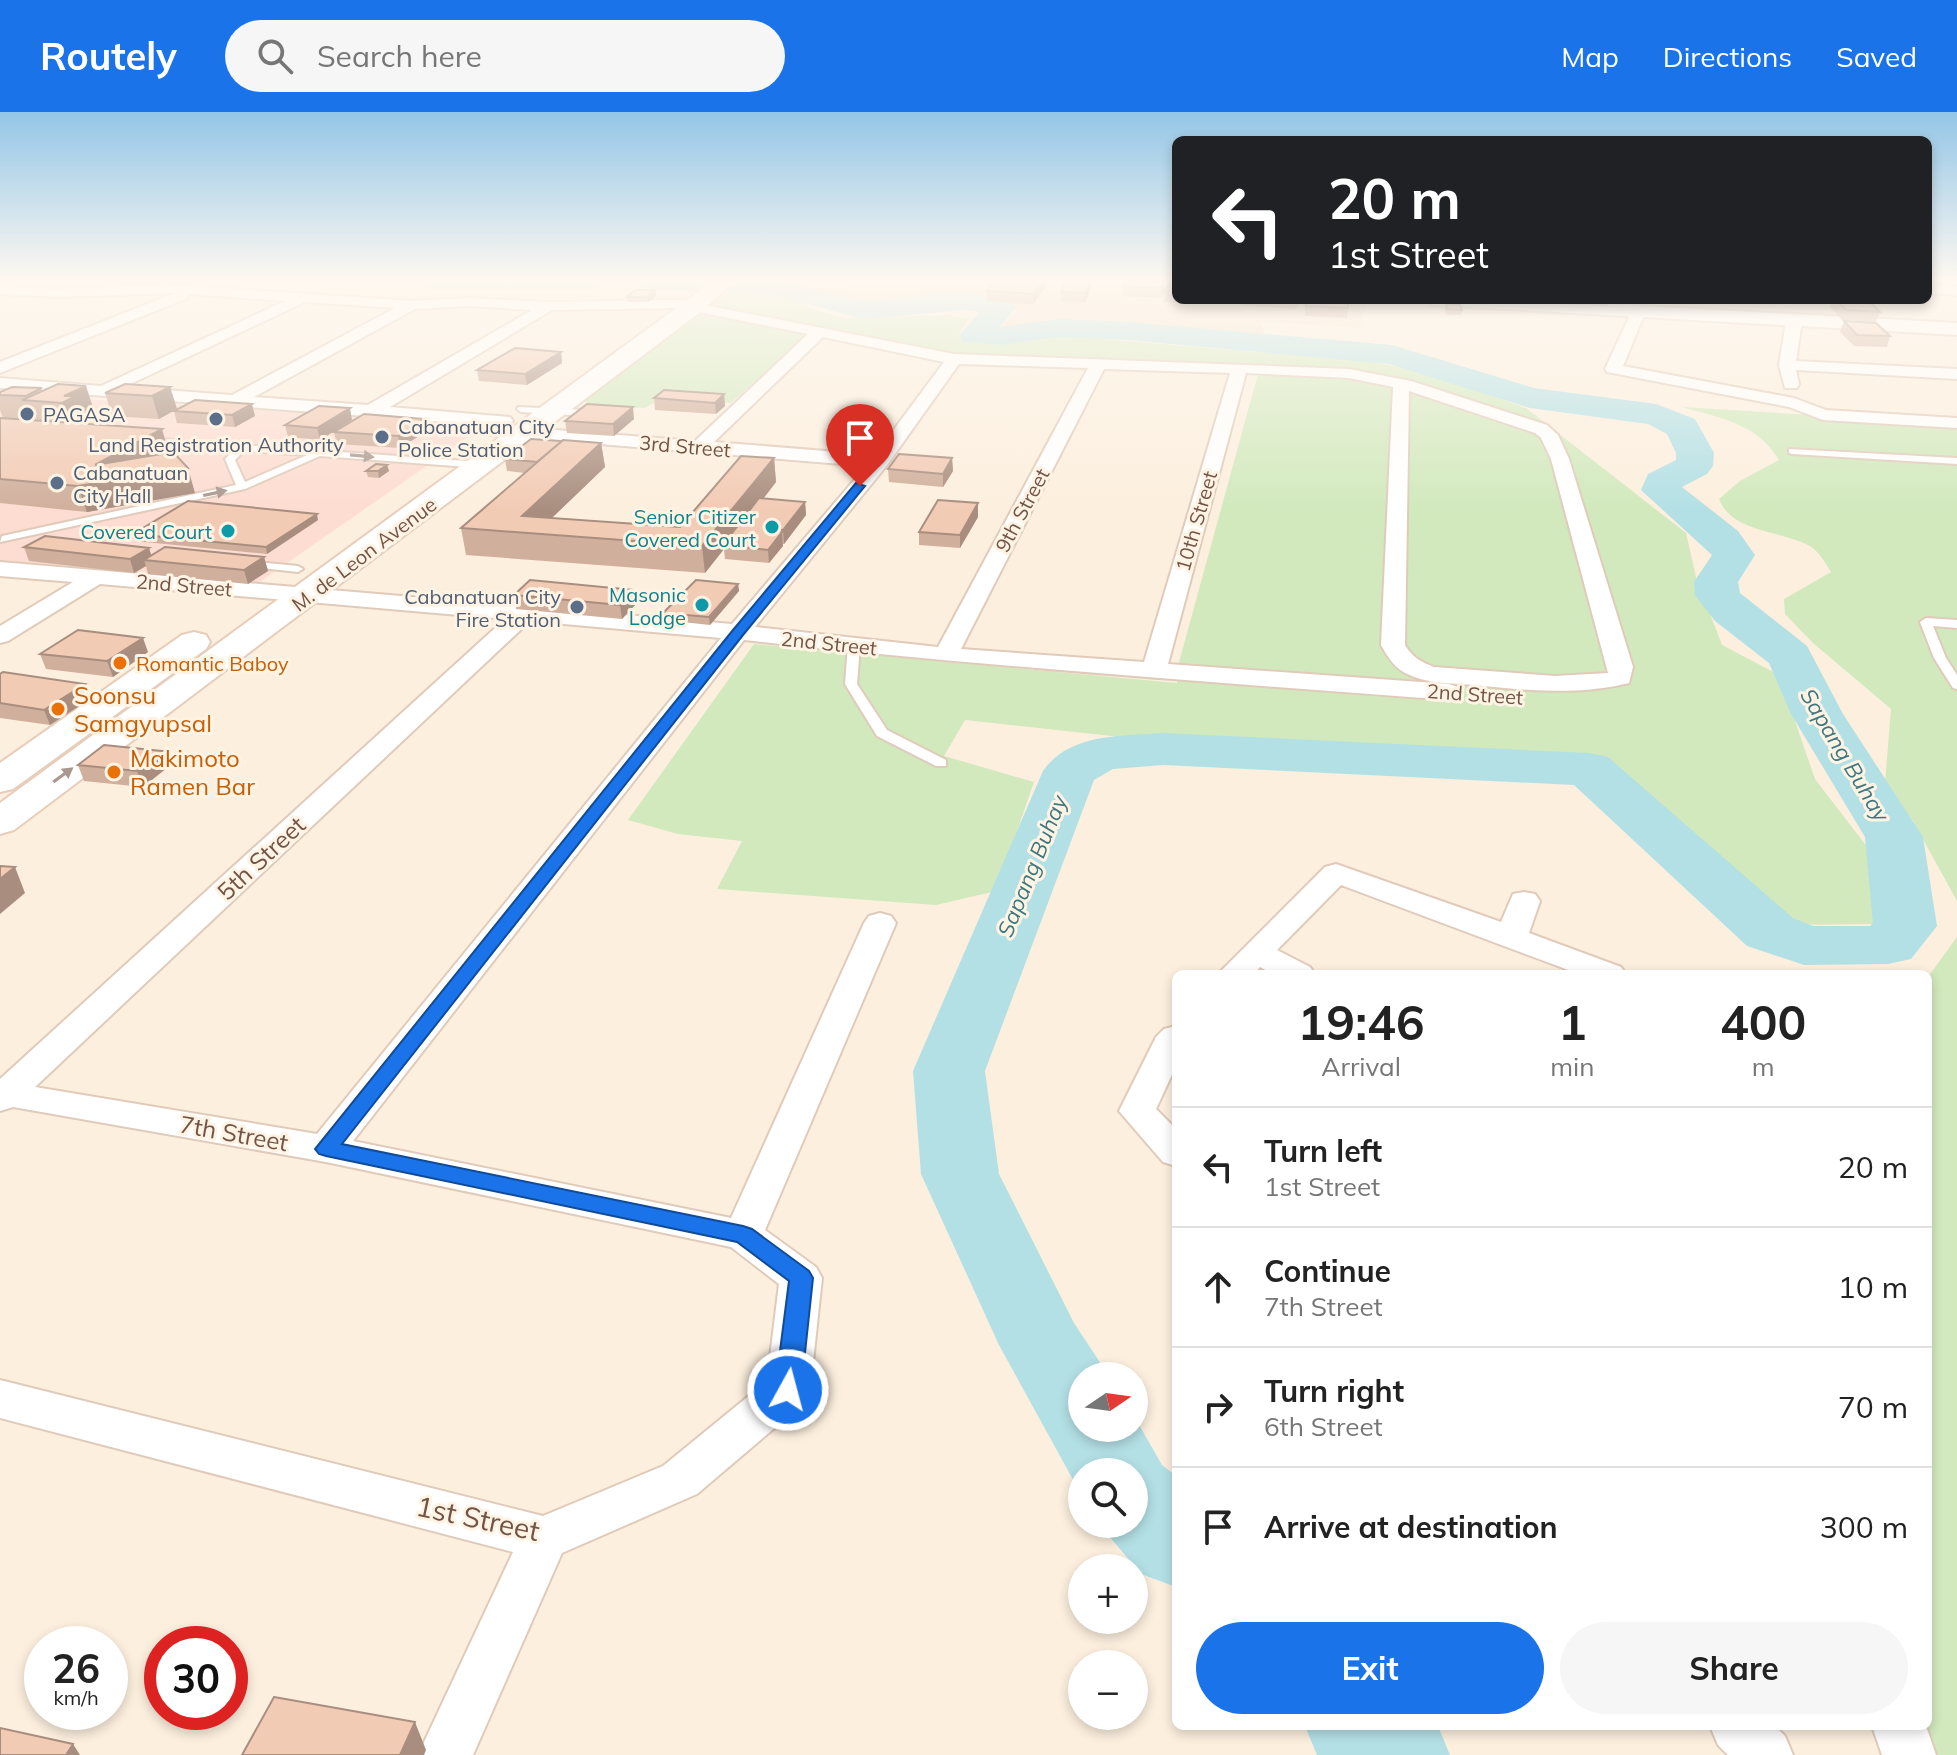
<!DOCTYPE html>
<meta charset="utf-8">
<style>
:root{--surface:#fff;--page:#f6f6f6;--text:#222;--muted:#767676;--line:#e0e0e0;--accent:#1a73e8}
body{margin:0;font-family:Mulish,sans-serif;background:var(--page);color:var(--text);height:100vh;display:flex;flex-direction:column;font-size:30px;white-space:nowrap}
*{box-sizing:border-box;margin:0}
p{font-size:26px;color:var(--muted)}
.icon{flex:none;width:44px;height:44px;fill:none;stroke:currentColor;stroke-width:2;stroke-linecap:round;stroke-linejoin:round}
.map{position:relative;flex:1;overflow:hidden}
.details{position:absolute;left:1172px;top:858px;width:760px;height:760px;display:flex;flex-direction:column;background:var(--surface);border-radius:12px;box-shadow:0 4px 12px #0003}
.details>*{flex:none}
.banner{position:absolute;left:1172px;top:24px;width:760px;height:168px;border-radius:12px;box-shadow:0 4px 12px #0003;background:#202124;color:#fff;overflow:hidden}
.needle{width:52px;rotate:77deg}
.fabs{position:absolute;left:1068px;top:1250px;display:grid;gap:16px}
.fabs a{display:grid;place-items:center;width:80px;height:80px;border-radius:50%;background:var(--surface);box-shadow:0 4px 12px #0003;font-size:40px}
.speed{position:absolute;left:24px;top:1514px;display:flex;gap:16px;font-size:40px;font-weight:700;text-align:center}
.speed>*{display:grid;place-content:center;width:104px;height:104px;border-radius:50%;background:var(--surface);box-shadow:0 4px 12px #0003;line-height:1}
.speed small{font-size:20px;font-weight:400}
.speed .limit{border:12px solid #d22;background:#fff;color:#111}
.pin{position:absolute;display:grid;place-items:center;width:68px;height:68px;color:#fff;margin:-82px -34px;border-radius:50% 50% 50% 0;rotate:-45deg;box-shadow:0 0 8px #0007}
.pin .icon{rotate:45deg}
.me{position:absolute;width:88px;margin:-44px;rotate:7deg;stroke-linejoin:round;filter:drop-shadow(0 0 6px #0008)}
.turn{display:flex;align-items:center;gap:28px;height:168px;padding:0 24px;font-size:36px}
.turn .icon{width:104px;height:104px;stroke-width:2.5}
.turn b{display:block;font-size:56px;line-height:68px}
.eta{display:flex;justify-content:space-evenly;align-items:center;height:136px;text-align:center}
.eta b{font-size:48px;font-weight:700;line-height:56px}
.button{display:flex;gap:16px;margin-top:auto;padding:16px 24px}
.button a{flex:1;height:92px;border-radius:48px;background:var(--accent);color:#fff;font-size:32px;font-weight:700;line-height:92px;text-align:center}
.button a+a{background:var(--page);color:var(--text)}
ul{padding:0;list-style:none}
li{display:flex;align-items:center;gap:24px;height:120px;padding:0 24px;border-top:2px solid var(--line)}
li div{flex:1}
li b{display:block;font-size:30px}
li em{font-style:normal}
header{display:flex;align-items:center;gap:48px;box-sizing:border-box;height:112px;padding:0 40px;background:var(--accent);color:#fff}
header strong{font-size:38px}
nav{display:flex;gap:44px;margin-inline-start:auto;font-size:28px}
.search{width:560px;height:72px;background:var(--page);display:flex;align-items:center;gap:20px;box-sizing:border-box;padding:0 28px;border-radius:44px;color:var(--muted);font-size:30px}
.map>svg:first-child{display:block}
.residential{fill:#f4e0cc}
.commercial{fill:#fddcd1}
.green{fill:#d1e9bd}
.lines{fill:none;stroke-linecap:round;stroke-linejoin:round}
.river{fill:#b3e0e5;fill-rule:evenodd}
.service-casing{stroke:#e0cbba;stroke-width:4}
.minor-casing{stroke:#e0cbba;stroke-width:4}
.tertiary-casing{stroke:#e0cbba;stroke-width:4}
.secondary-casing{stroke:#e7cdba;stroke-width:4}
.service{fill:#fff;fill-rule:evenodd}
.minor{fill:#fff;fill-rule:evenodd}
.tertiary{fill:#fff;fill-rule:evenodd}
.secondary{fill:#fff;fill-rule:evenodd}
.wall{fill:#d0af9c}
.shaded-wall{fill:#a98e7f}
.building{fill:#f2cbb5;stroke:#a98e7f;stroke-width:2}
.oneway{fill:#aa9890}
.route{fill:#1a73e8;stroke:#114b97;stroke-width:2}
.service-dot{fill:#5c6f8a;stroke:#fff3e4;stroke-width:3}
.culture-dot{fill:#0f9aa8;stroke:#fff3e4;stroke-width:3}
.food-dot{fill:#e8710a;stroke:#fff3e4;stroke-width:3}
.labels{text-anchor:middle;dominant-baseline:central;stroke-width:6;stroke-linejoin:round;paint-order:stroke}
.far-service-label{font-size:20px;fill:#4e5e75;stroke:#fff3e4;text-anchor:start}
.far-street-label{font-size:20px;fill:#725446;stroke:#fff3e4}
.far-culture-label{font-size:20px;fill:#0d838f;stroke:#fff3e4;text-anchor:end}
.far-food-label{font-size:20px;fill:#c56008;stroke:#fff3e4;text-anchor:start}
.far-water-label{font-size:22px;font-style:italic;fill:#3d777f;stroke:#fff3e4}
.food-label{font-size:24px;fill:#c56008;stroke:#fff3e4;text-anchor:start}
.street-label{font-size:24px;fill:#725446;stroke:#fff3e4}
.near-street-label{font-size:28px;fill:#725446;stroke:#fff3e4}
</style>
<header>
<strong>Routely</strong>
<div class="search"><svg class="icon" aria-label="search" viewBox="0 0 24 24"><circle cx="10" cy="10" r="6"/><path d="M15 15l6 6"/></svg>Search here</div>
<nav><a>Map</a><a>Directions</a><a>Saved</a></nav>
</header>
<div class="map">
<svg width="1957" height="1643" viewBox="0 0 1957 1643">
<rect width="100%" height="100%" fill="#fcefde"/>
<path class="residential" d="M779,169H1063L1176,176V188H1339L1366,191L1360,216L1259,209L1267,226L1056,213L996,216L1018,198L969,190L874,198L837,191Z"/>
<path class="commercial" d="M0,282L487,312L251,476L0,453Z"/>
<path class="green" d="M735,174L775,178L816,198L844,206L948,203L969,207L958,223C980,239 1039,228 1065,224L1365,249L1421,259L1526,296L1686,421L1696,465L1722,533L1779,563L1815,667L1881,753L1873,812L1781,813L1601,648L1176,631L965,608L944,644L1034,670L1015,725L1009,776L936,793L717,777L742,729L678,722L628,708L754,532L1177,571L1178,554L1258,262L1255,252L974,244L936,240L712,193Z
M700,200L808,222L731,291L661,286L645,296L588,292L584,287Z
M1682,295L1957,312V789L1913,709L1885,671L1891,597L1813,531L1785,502L1784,487L1831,460C1824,449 1818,437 1806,432C1777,418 1732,420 1719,387L1740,369L1779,348C1757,311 1720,306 1682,295Z
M1957,825V1643H1938L1927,1614L1928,865Z"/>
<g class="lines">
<path class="river" d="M420,169H605L601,175L591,177H434L424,175Z
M636,169H784L863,189L964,180L1012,189L1017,195L999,215L1060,207L1128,210L1392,233L1534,276L1656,292L1695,307L1714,341L1713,354L1707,362L1682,375L1738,419L1755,443L1738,470L1740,481L1807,534L1843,602L1923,725L1937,814L1911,847L1888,852L1804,853L1747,834L1574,673L1163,653L1113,657L1094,668L985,959L999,1062L1074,1211L1109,1264H1082V1316H1134V1304L1162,1353L1176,1364V1475L1141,1462L1099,1412H1134V1360H1082V1384L999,1233L921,1062L913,959L1043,659C1069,621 1122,624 1163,621L1589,641L1608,645L1793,806L1813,814H1870L1873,811L1865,725L1791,602L1769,551L1715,509L1695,483L1694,470L1712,443L1641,378L1648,362L1676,348V341L1667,322L1648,312L1530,296L1389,252L1128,228L1060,225L1002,233L963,230L959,223L980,200L964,198L863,207L776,184L650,177L640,175Z
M1305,1614H1438L1450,1643H1317Z"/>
<defs>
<path id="service" d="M518,295L587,298L591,301L587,304L521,300L517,297Z
M144,326L482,350L487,353L482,356L320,344L245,377L0,430L2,424L236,373L225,347L234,338L141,331L139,329ZM244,339L307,343L245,370L235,348Z
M1789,337L1957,346V352L1792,342L1789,341Z
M247,449L298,454L303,457L298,460L243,454V450Z
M1926,506L1957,508V516L1933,514L1946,546L1957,563V577L1953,576L1934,546L1920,510Z
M854,529L860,533L857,572L887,618L946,648V654H936L877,624L845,572L848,533Z"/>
<path id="minor" d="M164,172L412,189L469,186L549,190L679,188L954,242L1349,257L1411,269L1547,313L1558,323L1569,347L1633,555L1629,571C1577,584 1525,578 1473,573C1450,571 1426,572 1405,561C1394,555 1387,544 1381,533L1393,275L1349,266L1246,261L1168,552L1449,572L1458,575L1462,580L1458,585L1449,588C1213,570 979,554 744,528L353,1029L731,1106L864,811L869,804L880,801L891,804L896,811L765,1118L816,1155L822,1166L810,1278L804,1291L697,1382L562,1441L473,1643H418L513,1440L0,1306V1268L543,1404L663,1354L767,1269L779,1172L731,1135L326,1050L13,995L0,999V967L505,507L100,472L8,529L0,531V514L73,470L0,464V450L732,512L866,354L490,323L487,319L496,314L0,276V266L101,274L285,189L189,182L188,186L0,261V250L175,181L57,185L0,182V174L57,177ZM305,190L395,196L232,283L124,275ZM469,194L532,198L368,293L254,285L415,197ZM679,196L808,222L695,329L504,314L513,309L510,305L390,295L552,198ZM823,225L944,250L875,343L714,330ZM959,252L1088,256L938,535L755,515L887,353ZM1104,257L1230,261L1144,550L961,537ZM1409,279L1535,321L1541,326L1551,347L1608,561L1555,564L1434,555C1421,550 1412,545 1405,533ZM530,509L721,526L317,1022L35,975Z
M1928,173L1957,175V183L1928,181Z
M1638,197L1645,201L1623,254L1794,286L1826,298L1957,306V316L1823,308L1789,295L1607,260L1605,257L1631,201Z
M1794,204L1802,209L1796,249L1957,257V267L1796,258L1799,272L1797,276H1785L1779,253L1786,209Z
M1336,752L1501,810L1513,782L1524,780L1535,782L1540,789L1529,821L1621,855L1626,862H1579L1341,773L1277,838L1310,855L1315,862H1273L1260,855L1254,862H1218L1325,755Z
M1176,914V954L1156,997L1176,1017V1054L1163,1050L1119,999L1156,925L1164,917Z
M1710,1614H1775L1785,1624L1793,1643H1728L1718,1633Z
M1872,1614H1926L1936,1643H1882Z"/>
<path id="tertiary" d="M1127,169H1176V177L1136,174Z
M1423,188H1531L1957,211V223L1432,193Z"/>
<path id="secondary" d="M713,169H734L703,198L14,718L0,722V691Z
M194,520L206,523L210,530L206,537L13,677L0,680V651L182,523Z"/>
</defs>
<use href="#service" class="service-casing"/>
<use href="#minor" class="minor-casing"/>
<use href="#tertiary" class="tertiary-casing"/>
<use href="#secondary" class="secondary-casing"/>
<use href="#service" class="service"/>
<use href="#minor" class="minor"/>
<use href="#tertiary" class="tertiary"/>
<use href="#secondary" class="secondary"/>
</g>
<path class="wall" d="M803,169H848L845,172Z
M1164,169V178L1161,186L1123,184V174Z
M1176,171V188H1207L1204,192L1164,190V179Z
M1047,173L1033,192L987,189V179Z
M1091,175L1085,191L1061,190V180Z
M655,178L656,184L648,190H628L627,185Z
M1242,188H1299L1296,197L1242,193Z
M1305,188H1348L1347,206L1305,204Z
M1554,188H1610L1608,194L1557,192Z
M1832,188H1868L1880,200L1876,210L1842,208L1830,195Z
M1446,192L1462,198L1461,203H1446L1445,197Z
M1844,209L1890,224L1887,235L1854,234L1840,220Z
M561,240L562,251L527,273L479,269L477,258Z
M86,274L93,296L81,302L83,307L76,311L169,341L195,381L87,400L0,391V306H3L0,298V280L43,278Z
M170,275L177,297L159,307L112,304L105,281Z
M724,282L725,294L716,302L655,298L654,286Z
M174,299L255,304L235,315L177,311Z
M634,307L614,324L567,321L565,309Z
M352,308L320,328L288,325L285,313Z
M427,319L400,336L337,332L334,320Z
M561,329L601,331L605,355L552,406L680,415L774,346L776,370L764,386L805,390L806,403L784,432H783V434L769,451L725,447L724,437L705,461L466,443L461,416L524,361L507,359L505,347Z
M952,346L953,359L943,375L889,370L888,357Z
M387,353L389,359L379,366L368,365L366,359Z
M978,405L960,436L919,433V420Z
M318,408L267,442L135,429L133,422Z
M24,435L149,436L151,444L264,445L268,459L248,472L148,462L146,454L134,461L29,449Z
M738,472L739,479L710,513L664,508L663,501Z
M514,483L636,492L622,507L516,497Z
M148,540L113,565L46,557L40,542Z
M0,562L90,587L50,613L0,606Z
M78,653L168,655L143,675L84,669Z"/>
<path class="shaded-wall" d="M1043,169H1048L1047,173L1033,192L1034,182Z
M1090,169H1092L1091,175L1085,191V181Z
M1164,169V178L1161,186V176Z
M655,178L656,184L648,190L647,185Z
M561,240L562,251L527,273L525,262Z
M86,274L93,296L81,302L83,307L70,314L62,291L64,284Z
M170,275L177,297L159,307L152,284Z
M724,282L725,294L716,302L715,291Z
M252,292L255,304L235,315L232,303Z
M633,295L634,307L614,324L613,312Z
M350,296L352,308L320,328L317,316Z
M424,307L427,319L400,336L398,324Z
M162,317L169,341L188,356L195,381L87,400L78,374L95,353Z
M601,331L605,355L535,422L522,404Z
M774,346L776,370L726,434L723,433L724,437L705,461L702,434Z
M952,346L953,359L943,375V362Z
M387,353L389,359L379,366L378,359Z
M805,390L806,403L784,432L783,418Z
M978,391V405L960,436V423Z
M317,402L318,408L267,442L266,435Z
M782,420L783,434L769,451L768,438Z
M149,436L153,449L144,448L146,454L134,461L130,447Z
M264,445L268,459L248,472L244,458Z
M738,472L739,479L710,513L709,505Z
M634,478L636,492L622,507L620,493Z
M143,526L148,540L113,565L107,549Z
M85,572L90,587L50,613L44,598Z
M162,639L168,655L143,675L137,659Z
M15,755L25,781L0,802V767Z
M415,1610L426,1638L424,1643H400Z
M73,1632L80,1643H66Z"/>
<path class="building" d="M995,169H1043L1034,182L987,179Z
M1066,169H1090L1085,181L1061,180Z
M1126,169H1164L1161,176L1123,174Z
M1170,171H1176V180L1164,179Z
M635,178H655L647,185H627Z
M1306,188H1348V196L1306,194Z
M1836,188H1868L1880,200L1846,198Z
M1446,192L1460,193L1462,198L1447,197Z
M1844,209L1876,211L1890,224L1857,223Z
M515,236L561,240L525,262L477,258Z
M58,272L86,274L64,284H76L62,291L22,288Z
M125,272L170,275L152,284L105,281Z
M12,275L42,276L26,284L0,283V280Z
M664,278L724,282L715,291L654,286Z
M195,288L252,292L232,303L174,299Z
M587,292L633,295L613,312L565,309Z
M319,294L350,296L317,316L285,313Z
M364,302L424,307L398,324L334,320Z
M0,306L162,317L95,353L173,340L188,356L78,374L0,367Z
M531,327L562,329L537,350L505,347Z
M563,328L601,331L522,404L680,415L741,344L774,346L702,434L461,416Z
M899,342L952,346L943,362L888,357Z
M376,352L387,353L378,359H366Z
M759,386L805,390L783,418L764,417L782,420L768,438L723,433Z
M938,388L978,391L960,423L919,420Z
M188,389L317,402L266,435L133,422Z
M45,424L149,436L130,447L24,435Z
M165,435L264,445L244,458L144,448Z
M530,468L634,478L620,493L514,483Z
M696,468L738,472L709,505L663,501Z
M78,518L143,526L107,549L40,542Z
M3,560L85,572L44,598L0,591V562Z
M104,633L162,639L137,659L78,653Z
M0,754L15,755L0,767Z
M274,1585L415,1610L400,1643H242Z
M0,1616L73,1632L66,1643H0Z"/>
<defs><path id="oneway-solid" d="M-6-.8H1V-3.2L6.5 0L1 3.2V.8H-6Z" transform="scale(2)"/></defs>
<g class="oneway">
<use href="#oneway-solid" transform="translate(362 344) rotate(5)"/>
<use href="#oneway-solid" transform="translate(215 381) rotate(-12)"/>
<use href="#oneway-solid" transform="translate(63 663) rotate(-36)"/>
</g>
<linearGradient id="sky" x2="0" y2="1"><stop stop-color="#93c6e7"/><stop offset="0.42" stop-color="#fef8f0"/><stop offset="1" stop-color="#fef8f0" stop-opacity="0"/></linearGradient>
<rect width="1957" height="399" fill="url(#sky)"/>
<path class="route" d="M856,371L865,374L743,523L342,1032L743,1114L752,1117L809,1159L813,1166L801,1278L797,1286L788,1289L779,1286L775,1278L789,1169L737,1130L326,1044L319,1042L315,1037L733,518Z"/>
<g class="service-dot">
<circle cx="27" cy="302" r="8"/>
<circle cx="216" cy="307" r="8"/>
<circle cx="382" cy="325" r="8"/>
<circle cx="57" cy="371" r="8"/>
<circle cx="577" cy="495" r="8"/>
</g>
<g class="culture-dot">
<circle cx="772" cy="415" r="8"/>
<circle cx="228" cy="419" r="8"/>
<circle cx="702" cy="493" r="8"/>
</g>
<g class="food-dot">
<circle cx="120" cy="551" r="8"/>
<circle cx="58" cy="597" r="8"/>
<circle cx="114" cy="660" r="8"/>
</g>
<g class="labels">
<g class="far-service-label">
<text x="43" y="302">PAGASA</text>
<text x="398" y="314">Cabanatuan City<tspan x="398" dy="23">Police Station</tspan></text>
<text x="216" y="332" text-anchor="middle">Land Registration Authority</text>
<text x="73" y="360">Cabanatuan<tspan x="73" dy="23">City Hall</tspan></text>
<text x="561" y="484" text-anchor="end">Cabanatuan City<tspan x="561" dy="23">Fire Station</tspan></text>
</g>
<g class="far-street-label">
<text transform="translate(685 334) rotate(5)">3rd Street</text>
<text transform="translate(1022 398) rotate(-62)">9th Street</text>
<text transform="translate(1196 409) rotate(-74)">10th Street</text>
<text transform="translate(364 442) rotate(-37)">M. de Leon Avenue</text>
<text transform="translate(184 473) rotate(5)">2nd Street</text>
<text transform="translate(829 531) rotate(6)">2nd Street</text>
<text transform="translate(1475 582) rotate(4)">2nd Street</text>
</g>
<g class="far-culture-label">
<text x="756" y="404">Senior Citizer<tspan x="756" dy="23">Covered Court</tspan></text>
<text x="212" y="419">Covered Court</text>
<text x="686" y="482">Masonic<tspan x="686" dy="23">Lodge</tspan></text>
</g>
<g class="far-food-label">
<text x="136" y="551">Romantic Baboy</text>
</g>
<g class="far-water-label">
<text transform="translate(1845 643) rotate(59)">Sapang Buhay</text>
<text transform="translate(1032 754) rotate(-68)">Sapang Buhay</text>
</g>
<g class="food-label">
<text x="74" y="583">Soonsu<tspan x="74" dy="28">Samgyupsal</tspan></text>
<text x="130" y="646">Makimoto<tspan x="130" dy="28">Ramen Bar</tspan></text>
</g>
<g class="street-label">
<text transform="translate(261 746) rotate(-43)">5th Street</text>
<text transform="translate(234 1021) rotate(10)">7th Street</text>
</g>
<g class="near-street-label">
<text transform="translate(478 1406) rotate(12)">1st Street</text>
</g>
</g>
</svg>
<div class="fabs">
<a><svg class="needle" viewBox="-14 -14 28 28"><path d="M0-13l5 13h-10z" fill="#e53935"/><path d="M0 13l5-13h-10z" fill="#767676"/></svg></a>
<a><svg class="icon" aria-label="search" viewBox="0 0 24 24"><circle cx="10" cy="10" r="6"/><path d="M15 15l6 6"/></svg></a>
<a>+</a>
<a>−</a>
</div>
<div class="speed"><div>26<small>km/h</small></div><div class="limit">30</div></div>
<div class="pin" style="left:860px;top:374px;background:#d93025"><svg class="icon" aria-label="arrive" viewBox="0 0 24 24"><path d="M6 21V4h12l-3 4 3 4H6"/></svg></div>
<svg class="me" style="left:788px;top:1278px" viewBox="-20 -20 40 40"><circle r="17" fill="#1a73e8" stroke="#fff" stroke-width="3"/><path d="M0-11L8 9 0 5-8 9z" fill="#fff"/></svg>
<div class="banner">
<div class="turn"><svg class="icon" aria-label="left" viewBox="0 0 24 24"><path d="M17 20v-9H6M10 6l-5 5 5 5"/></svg><div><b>20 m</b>1st Street</div></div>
</div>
<section class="details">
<div class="eta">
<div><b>19:46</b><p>Arrival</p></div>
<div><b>1</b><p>min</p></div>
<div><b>400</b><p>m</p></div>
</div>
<ul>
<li><svg class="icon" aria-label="left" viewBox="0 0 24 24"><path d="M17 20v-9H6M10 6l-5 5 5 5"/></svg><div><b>Turn left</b><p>1st Street</p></div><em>20 m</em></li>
<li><svg class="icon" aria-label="ahead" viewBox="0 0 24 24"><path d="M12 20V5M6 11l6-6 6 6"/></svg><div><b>Continue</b><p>7th Street</p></div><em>10 m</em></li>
<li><svg class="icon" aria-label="right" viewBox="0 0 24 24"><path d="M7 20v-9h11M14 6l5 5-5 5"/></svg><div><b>Turn right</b><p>6th Street</p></div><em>70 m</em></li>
<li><svg class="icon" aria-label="arrive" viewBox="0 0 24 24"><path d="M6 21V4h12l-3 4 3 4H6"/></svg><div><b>Arrive at destination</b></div><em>300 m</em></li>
</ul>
<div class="button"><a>Exit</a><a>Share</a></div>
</section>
</div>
